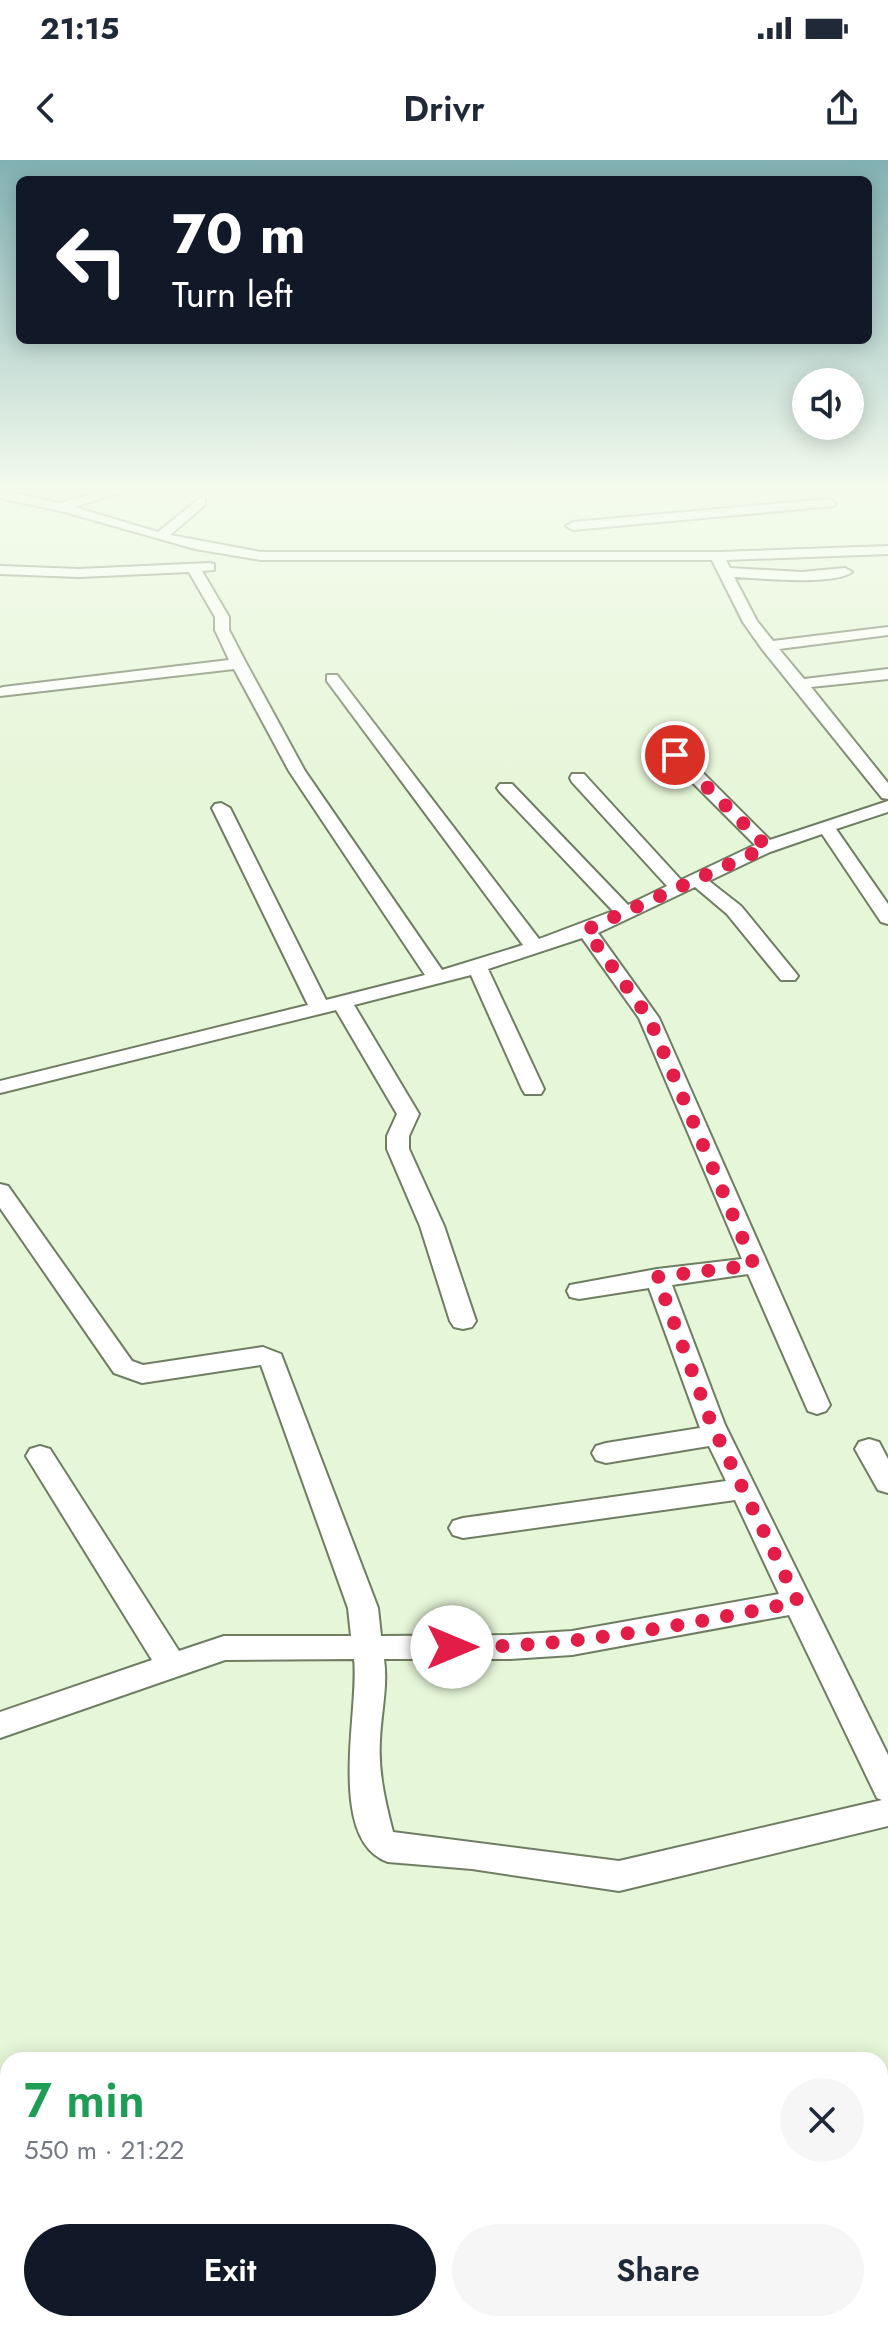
<!DOCTYPE html>
<meta charset="utf-8">
<style>
:root{--surface:#fff;--page:#f6f6f7;--text:#1f2937;--muted:#747a83;--accent:#111827}
body{margin:0;font-family:Jost,sans-serif;background:var(--page);color:var(--text);height:100vh;display:flex;flex-direction:column;font-size:30px;white-space:nowrap}
*{box-sizing:border-box;margin:0}
p{font-size:26px;color:var(--muted)}
.icon{flex:none;width:44px;height:44px;fill:none;stroke:currentColor;stroke-width:2;stroke-linecap:round;stroke-linejoin:round}
.map{position:relative;flex:1;overflow:hidden}
.sheet{position:absolute;left:0px;top:1892px;width:888px;height:280px;display:flex;flex-direction:column;background:var(--surface);border-radius:24px 24px 0 0;box-shadow:0 4px 20px #0003}
.sheet>*{flex:none}
.hud{position:absolute;left:16px;top:16px;width:856px;height:168px;border-radius:12px;box-shadow:0 4px 20px #0003;background:#111827;color:#fff;overflow:hidden}
.controls{position:absolute;left:792px;top:208px;display:grid;gap:16px}
.controls a{display:grid;place-items:center;width:72px;height:72px;border-radius:50%;background:var(--surface);box-shadow:0 4px 20px #0003;font-size:40px}
.pin{position:absolute;display:grid;place-items:center;width:68px;height:68px;color:#fff;margin:-34px;border:4px solid #fff;border-radius:50%;box-shadow:0 2px 8px #0007}
.me{position:absolute;width:88px;margin:-44px;rotate:90deg;stroke-linejoin:round;filter:drop-shadow(0 0 6px #0008)}
.turn{display:flex;align-items:center;gap:28px;height:168px;padding:0 24px;font-size:36px}
.turn .icon{width:104px;height:104px;stroke-width:2.5}
.turn b{display:block;font-size:56px;line-height:68px}
.round{display:grid;place-items:center;flex:none;width:84px;height:84px;border-radius:42px;background:var(--page)}
.headline{display:flex;align-items:center;justify-content:space-between;height:136px;padding:0 24px}
h1{font-size:48px;font-weight:600;line-height:60px;color:#1e9e55}
.cta{display:flex;gap:16px;margin-top:auto;padding:16px 24px}
.cta a{flex:1;height:92px;border-radius:48px;background:var(--accent);color:#fff;font-size:32px;font-weight:600;line-height:92px;text-align:center}
.cta a+a{background:var(--page);color:var(--text)}
.status{display:flex;justify-content:space-between;align-items:center;height:56px;padding:0 40px;background:var(--surface);direction:ltr}
.status svg{height:22px;fill:currentColor}
header{display:flex;justify-content:space-between;align-items:center;height:104px;padding:0 24px;background:var(--surface);font-size:36px;font-weight:600}
.map>svg:first-child{display:block}
.lines{fill:none;stroke-linecap:round;stroke-linejoin:round}
.minor-casing{stroke:#6f7d62;stroke-width:4}
.minor{fill:#fff;fill-rule:evenodd}
.route{stroke:#e11d48;stroke-width:14;stroke-dasharray:0 25.2}
</style>
<div class="status"><b>21:15</b><svg viewBox="0 0 49 12"><path d="M0 12V9h3v3zM5 12V6h3v6zM10 12V3h3v9zM15 12V0h3v12zM26 1h20v11H26zM47 4h2v5h-2z"/></svg></div>
<header><svg class="icon" aria-label="back" viewBox="0 0 24 24"><path d="M15 5l-7 7 7 7"/></svg>Drivr<svg class="icon" aria-label="share" viewBox="0 0 24 24"><path d="M12 15V3M7 8l5-5 5 5M5 13v7h14v-7"/></svg></header>
<div class="map">
<svg width="888" height="2172" viewBox="0 0 888 2172">
<rect width="100%" height="100%" fill="#e6f6d8"/>
<g class="lines">
<defs>
<path id="minor" d="M0,330L59,343L107,330H128L74,347L158,372L200,338L205,339V345L170,375L261,392H721L888,386V394L726,400L730,408L802,412L845,408L852,412C833,426 760,418 734,417L757,461L773,481L888,467V475L779,489L804,519L888,509V519L811,527L888,623V639L882,638L762,489L743,462L712,400H261L195,389L61,351L0,338Z
M829,339L835,343L834,346L573,370L566,366L573,362Z
M209,403L214,404V410L202,411L229,457V470L245,501L305,611L442,810L523,785L327,521V515H337L539,779L613,751L500,632L497,628L500,624H512L628,745L667,726L572,622L570,618L572,614H584L681,720L755,685L669,599L667,595L669,591H681L770,680L888,641V652L836,669L888,744V764L881,762L822,674L770,692L709,721L741,746L795,812L798,816L795,820H781L727,754L695,727L598,773L659,858L830,1245L826,1251L817,1254L808,1251L748,1114L672,1125L725,1265L888,1595V1666L619,1731L472,1709L388,1702C325,1680 360,1548 354,1499L225,1500L0,1578V1552L152,1500L26,1296L30,1289L40,1286L50,1289L179,1491L224,1476H351L348,1448L261,1205L142,1223L114,1213L0,1048V1024L8,1026L132,1201L143,1205L263,1187L281,1194L378,1448L381,1476L510,1475L572,1471L779,1434L735,1340L463,1378L453,1375L449,1368L453,1361L463,1358L726,1321L709,1286L606,1303L596,1300L592,1293L596,1286L606,1283L700,1268L649,1128L579,1139L570,1137L567,1131L570,1125L657,1109L742,1099L639,858L582,778L488,809L544,929L541,934H525L522,929L471,815L354,845L419,954L409,976V989L444,1066L476,1161L472,1167L463,1169L454,1167L450,1161L420,1066L387,989V976L397,954L336,850L0,933V921L308,845L212,648L215,644L221,643L230,648L326,840L425,815L289,611L234,509L0,536V528L3,527L229,500L215,470V457L189,412L79,417L0,414V406L79,409ZM789,1455L877,1638L882,1640L619,1701L393,1672C385,1641 378,1611 380,1580C381,1553 388,1526 384,1499H510L572,1495Z
M869,1279L879,1282L888,1299V1333L878,1330L855,1289L859,1282Z
M0,2015L8,2018V2064L0,2061Z
M47,2164H87L90,2172H50Z
M313,2164H354L357,2172H316Z
M593,2164H633L636,2172H596Z
M833,2164H873L876,2172H836Z"/>
</defs>
<use href="#minor" class="minor-casing"/>
<use href="#minor" class="minor"/>
</g>
<linearGradient id="sky" x2="0" y2="1"><stop stop-color="#82b1b3"/><stop offset="0.52" stop-color="#f4fbed"/><stop offset="1" stop-color="#f4fbed" stop-opacity="0"/></linearGradient>
<rect width="888" height="634" fill="url(#sky)"/>
<g class="lines">
<path class="route" d="M452,1487C570,1488 683,1465 798,1442L712,1265L657,1117L754,1105L649,858L586,770L767,687L675,595"/>
</g>
</svg>
<div class="controls">
<a><svg class="icon" aria-label="sound" viewBox="0 0 24 24"><path d="M4 9h4l5-4v14l-5-4H4zM17 9q2 3 0 6"/></svg></a>
</div>
<div class="pin" style="left:675px;top:595px;background:#d93025"><svg class="icon" aria-label="arrive" viewBox="0 0 24 24"><path d="M6 21V4h12l-3 4 3 4H6"/></svg></div>
<svg class="me" style="left:452px;top:1487px" viewBox="-20 -20 40 40"><circle r="19" fill="#fff"/><path d="M0-13L10 11 0 6-10 11z" fill="#e11d48"/></svg>
<div class="hud">
<div class="turn"><svg class="icon" aria-label="left" viewBox="0 0 24 24"><path d="M17 20v-9H6M10 6l-5 5 5 5"/></svg><div><b>70 m</b>Turn left</div></div>
</div>
<section class="sheet">
<div class="headline"><div><h1>7 min</h1><p>550 m · 21:22</p></div><a class="round"><svg class="icon" aria-label="close" viewBox="0 0 24 24"><path d="M6 6l12 12M18 6L6 18"/></svg></a></div>
<div class="cta"><a>Exit</a><a>Share</a></div>
</section>
</div>
